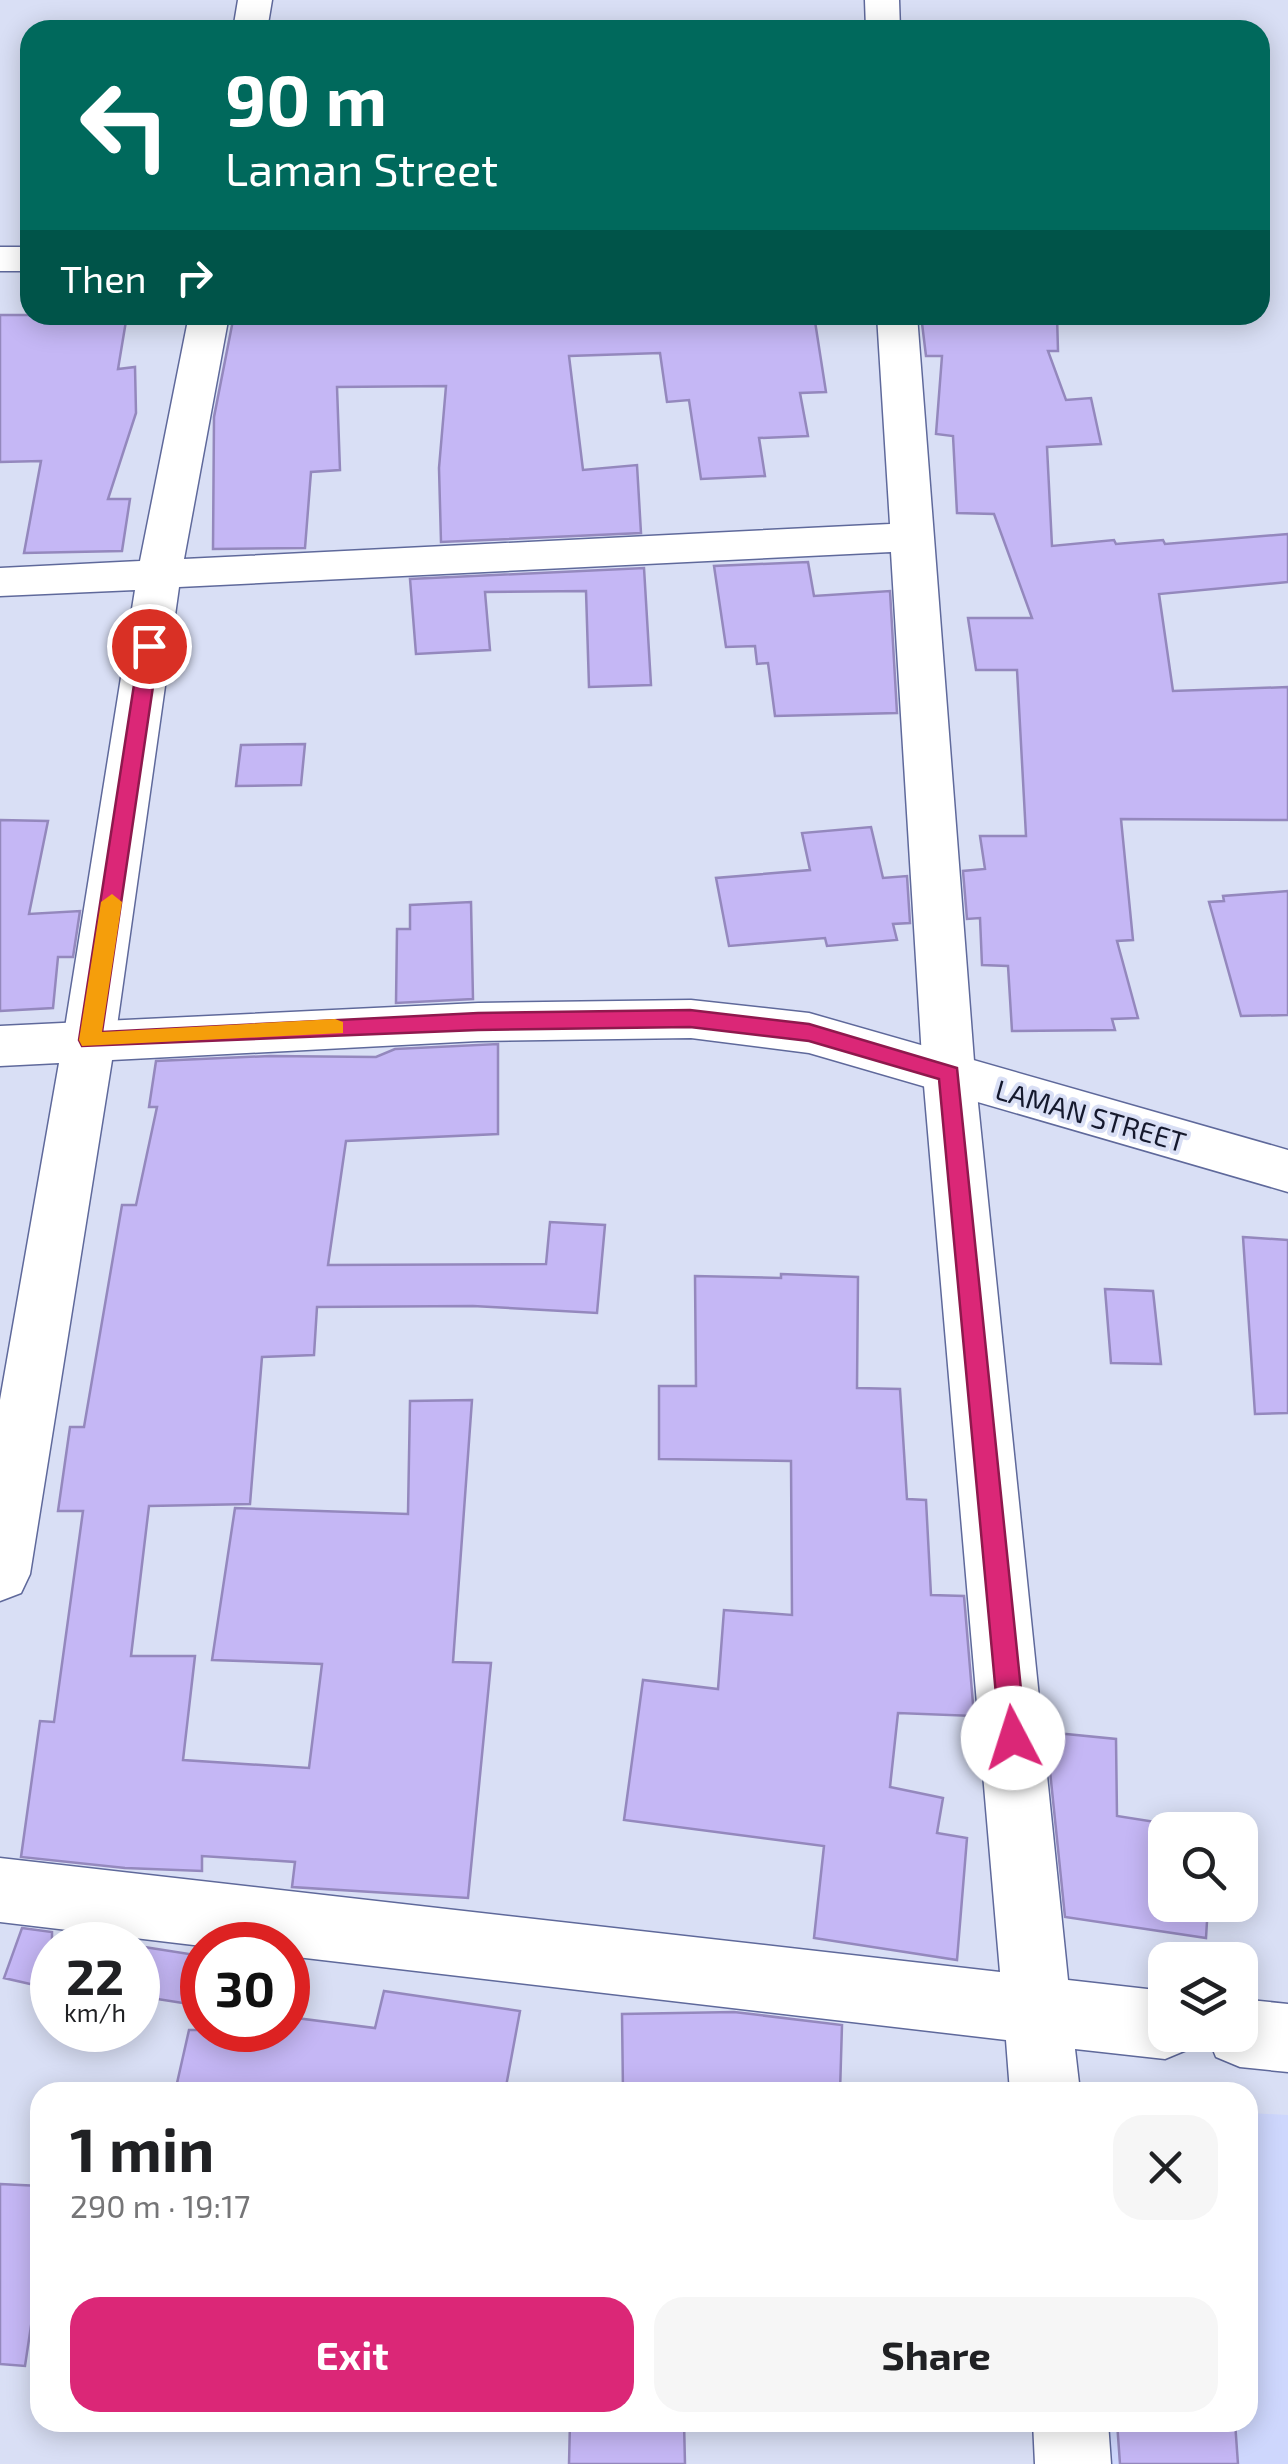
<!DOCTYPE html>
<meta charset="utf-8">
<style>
:root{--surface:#fff;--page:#f6f6f6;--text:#202124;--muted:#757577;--accent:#db2777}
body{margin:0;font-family:"Exo 2",sans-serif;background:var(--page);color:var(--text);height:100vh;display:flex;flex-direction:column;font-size:38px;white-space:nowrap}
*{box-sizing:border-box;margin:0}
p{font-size:32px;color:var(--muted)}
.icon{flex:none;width:55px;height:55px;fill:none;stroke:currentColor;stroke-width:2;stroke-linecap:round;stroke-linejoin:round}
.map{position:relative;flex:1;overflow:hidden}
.sheet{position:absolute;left:30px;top:2082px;width:1228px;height:350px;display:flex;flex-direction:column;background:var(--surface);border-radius:30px;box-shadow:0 5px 25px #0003}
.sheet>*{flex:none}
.hud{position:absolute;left:20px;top:20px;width:1250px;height:305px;border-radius:30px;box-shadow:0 5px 25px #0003;background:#00695c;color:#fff;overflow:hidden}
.fabs{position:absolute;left:1148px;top:1812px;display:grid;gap:20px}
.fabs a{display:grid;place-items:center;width:110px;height:110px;border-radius:20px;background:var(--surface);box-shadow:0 5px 25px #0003;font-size:50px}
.speed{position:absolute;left:30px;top:1922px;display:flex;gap:20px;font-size:50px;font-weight:700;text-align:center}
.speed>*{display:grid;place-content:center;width:130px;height:130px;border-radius:50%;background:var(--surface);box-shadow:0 5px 25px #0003;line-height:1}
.speed small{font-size:25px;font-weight:400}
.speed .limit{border:15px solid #d22;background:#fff;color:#111}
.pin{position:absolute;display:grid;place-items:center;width:85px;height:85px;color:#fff;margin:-42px;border:5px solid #fff;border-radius:50%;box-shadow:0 2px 10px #0007}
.me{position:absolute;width:110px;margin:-55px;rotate:355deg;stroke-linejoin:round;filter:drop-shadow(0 0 8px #0008)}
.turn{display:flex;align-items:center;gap:35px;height:210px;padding:0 40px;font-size:45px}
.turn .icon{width:130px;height:130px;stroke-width:2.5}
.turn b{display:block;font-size:70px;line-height:85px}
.then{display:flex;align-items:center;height:95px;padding:0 40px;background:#0003;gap:20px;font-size:38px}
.round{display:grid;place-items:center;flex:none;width:105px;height:105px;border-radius:30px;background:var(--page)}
.head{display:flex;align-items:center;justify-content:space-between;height:170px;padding:0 40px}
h1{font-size:60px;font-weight:700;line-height:75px}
.cta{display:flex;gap:20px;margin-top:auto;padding:20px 40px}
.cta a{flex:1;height:115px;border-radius:30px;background:var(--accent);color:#fff;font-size:40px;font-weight:700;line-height:115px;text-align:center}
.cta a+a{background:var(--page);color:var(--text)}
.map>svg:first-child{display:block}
.built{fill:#ced7fd}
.building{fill:#c5b7f5;stroke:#9488bd;stroke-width:2.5}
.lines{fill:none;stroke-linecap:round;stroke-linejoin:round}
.street-casing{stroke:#5f699b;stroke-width:3}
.secondary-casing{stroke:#5f699b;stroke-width:3}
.street{fill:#fff;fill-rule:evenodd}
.secondary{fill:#fff;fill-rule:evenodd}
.route{fill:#db2777;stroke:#8e194d;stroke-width:2.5}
.slow{fill:#f59e0b}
.labels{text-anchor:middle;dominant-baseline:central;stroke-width:8;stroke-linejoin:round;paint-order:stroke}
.street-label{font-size:28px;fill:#15192d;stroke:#d9dff5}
</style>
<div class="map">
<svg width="1288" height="2464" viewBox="0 0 1288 2464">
<rect width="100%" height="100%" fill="#d9dff5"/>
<path class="built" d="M1248,2113L1288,2115V2464H1105L1104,2423L1248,2422Z"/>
<path class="building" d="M0,315H127L118,369L135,367L136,413L108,499H130L122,551L24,553L41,461L0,462Z
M234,315H814L826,392L800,393L808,436L759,438L765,476L701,479L689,400L667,402L660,353L569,356L583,470L637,465L641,533L441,542L439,468L446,386L337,387L340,470L311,472L305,548L213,549L214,417Z
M921,315H1057L1058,351H1048L1066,400L1091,398L1101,444L1047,447L1052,546L1114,540L1116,544L1163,540L1165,544L1288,534V582L1159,594L1173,691L1288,687V820L1121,819L1133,940L1117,941L1138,1018L1112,1019L1115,1030L1012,1031L1008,966L982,965L980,918L967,919L963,871L985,869L980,836H1026L1017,670H976L968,618H1032L994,514L957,513L953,436L936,434L942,356H926Z
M808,562L814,596L890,591L897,713L775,716L768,663L757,664L755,646L726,647L714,566Z
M644,568L651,685L589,687L586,591L485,592L490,650L416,654L410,579Z
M305,744L301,785L236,786L241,745Z
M0,820L48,821L29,914L80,911L73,957H58L53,1008L0,1011Z
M871,827L883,878L907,876L910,923L893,924L897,940L827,946L825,938L729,946L716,878L810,870L802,833Z
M1288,891V1015L1241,1016L1209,902L1224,901L1223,896Z
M471,902L473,999L396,1003L397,929H410V905Z
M498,1044V1134L346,1141L328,1265L546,1264L550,1222L605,1225L597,1313L473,1306L317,1307L314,1355L262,1357L250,1504L149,1506L131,1656H195L183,1760L309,1768L322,1664L212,1660L235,1508L408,1514L410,1401L472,1400L453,1662L491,1663L468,1898L292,1887L295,1862L202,1856V1871L125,1868L21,1857L40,1721L54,1722L83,1511H58L70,1427H84L122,1205H136L157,1107H149L156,1061L270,1056L376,1057L395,1049Z
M1243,1237L1288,1240V1413L1255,1414Z
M781,1274L858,1277L857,1388L900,1389L907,1499L926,1500L931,1595L964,1596L974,1716L898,1713L890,1787L943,1798L937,1833L967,1838L957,1960L814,1938L824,1846L624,1820L643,1680L718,1689L724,1610L792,1615L791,1461L659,1459V1386H696L695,1276L781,1278Z
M1105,1289L1153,1291L1161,1364L1111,1363Z
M1046,1732L1116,1739L1117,1816L1206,1830H1165V1905H1208L1206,1938L1065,1917Z
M22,1928L52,1932V1989L4,1978Z
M138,1946L202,1956V2006L138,1996Z
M384,1991L520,2011L505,2092H175L189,2030H288V2017L375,2028Z
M734,2012L842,2025L840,2092H623L622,2014Z
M0,2184L40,2186V2266L25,2366L0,2364Z
M570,2422H684L685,2464H569Z
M1117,2422H1235L1238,2464H1120Z"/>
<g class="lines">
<defs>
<path id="street" d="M238,0H272L267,30H233Z
M865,0H899L900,30H866Z
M0,247H30V271H0Z
M189,315H229L184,559L890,524L877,315H917L975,1074L1068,1980L1165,1991V2035H1195L1189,2049L1165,2059L1075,2049L1080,2092H1010L1006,2040L288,1956V1945L202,1946L0,1922V1858L1000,1972L923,1074L891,552L179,587L115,1040L107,1054L89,1060L71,1054L63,1040L135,590L0,596V568L140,561Z
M1240,1999L1288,2004V2072L1240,2067L1216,2057L1207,2035H1240Z
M1033,2422H1108L1111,2464H1035Z"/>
<path id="secondary" d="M691,1000L809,1013L1288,1150V1192L809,1053L691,1038L478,1041L112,1060L30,1574L21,1593L0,1601V1400L59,1063L0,1066V1026L478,1003Z"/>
</defs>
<use href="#street" class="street-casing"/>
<use href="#secondary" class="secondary-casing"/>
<use href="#street" class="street"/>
<use href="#secondary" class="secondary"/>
</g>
<path class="route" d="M149,640L159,646L102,1032L478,1013L690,1010L809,1024L957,1068L1026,1738L1022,1746L1013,1750L1004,1746L1000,1738L939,1079L809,1041L690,1027L478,1030L82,1046L79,1040L140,646Z"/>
<path class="slow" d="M112,894L122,902L102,1032L335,1019L343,1022V1033L82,1046L79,1040L101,902Z"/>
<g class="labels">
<g class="street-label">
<text transform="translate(1091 1115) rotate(16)">LAMAN STREET</text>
</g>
</g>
</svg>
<div class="fabs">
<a><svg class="icon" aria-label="search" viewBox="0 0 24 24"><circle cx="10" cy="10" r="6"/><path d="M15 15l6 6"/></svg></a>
<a><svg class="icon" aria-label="layers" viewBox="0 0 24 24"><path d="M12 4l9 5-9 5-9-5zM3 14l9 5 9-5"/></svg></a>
</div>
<div class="speed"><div>22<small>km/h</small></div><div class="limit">30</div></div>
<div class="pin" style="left:149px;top:646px;background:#d93025"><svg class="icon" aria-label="arrive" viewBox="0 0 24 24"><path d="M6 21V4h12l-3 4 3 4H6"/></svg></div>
<svg class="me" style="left:1013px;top:1738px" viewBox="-20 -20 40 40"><circle r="19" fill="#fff"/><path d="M0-13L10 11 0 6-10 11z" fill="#db2777"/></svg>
<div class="hud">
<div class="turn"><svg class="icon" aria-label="left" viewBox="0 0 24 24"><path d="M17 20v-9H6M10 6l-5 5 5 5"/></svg><div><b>90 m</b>Laman Street</div></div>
<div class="then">Then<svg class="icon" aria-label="right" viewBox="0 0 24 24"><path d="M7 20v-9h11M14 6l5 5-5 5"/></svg></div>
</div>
<section class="sheet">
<div class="head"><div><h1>1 min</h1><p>290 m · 19:17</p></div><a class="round"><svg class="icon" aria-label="close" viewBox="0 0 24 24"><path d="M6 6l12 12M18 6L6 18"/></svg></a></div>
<div class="cta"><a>Exit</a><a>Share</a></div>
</section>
</div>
